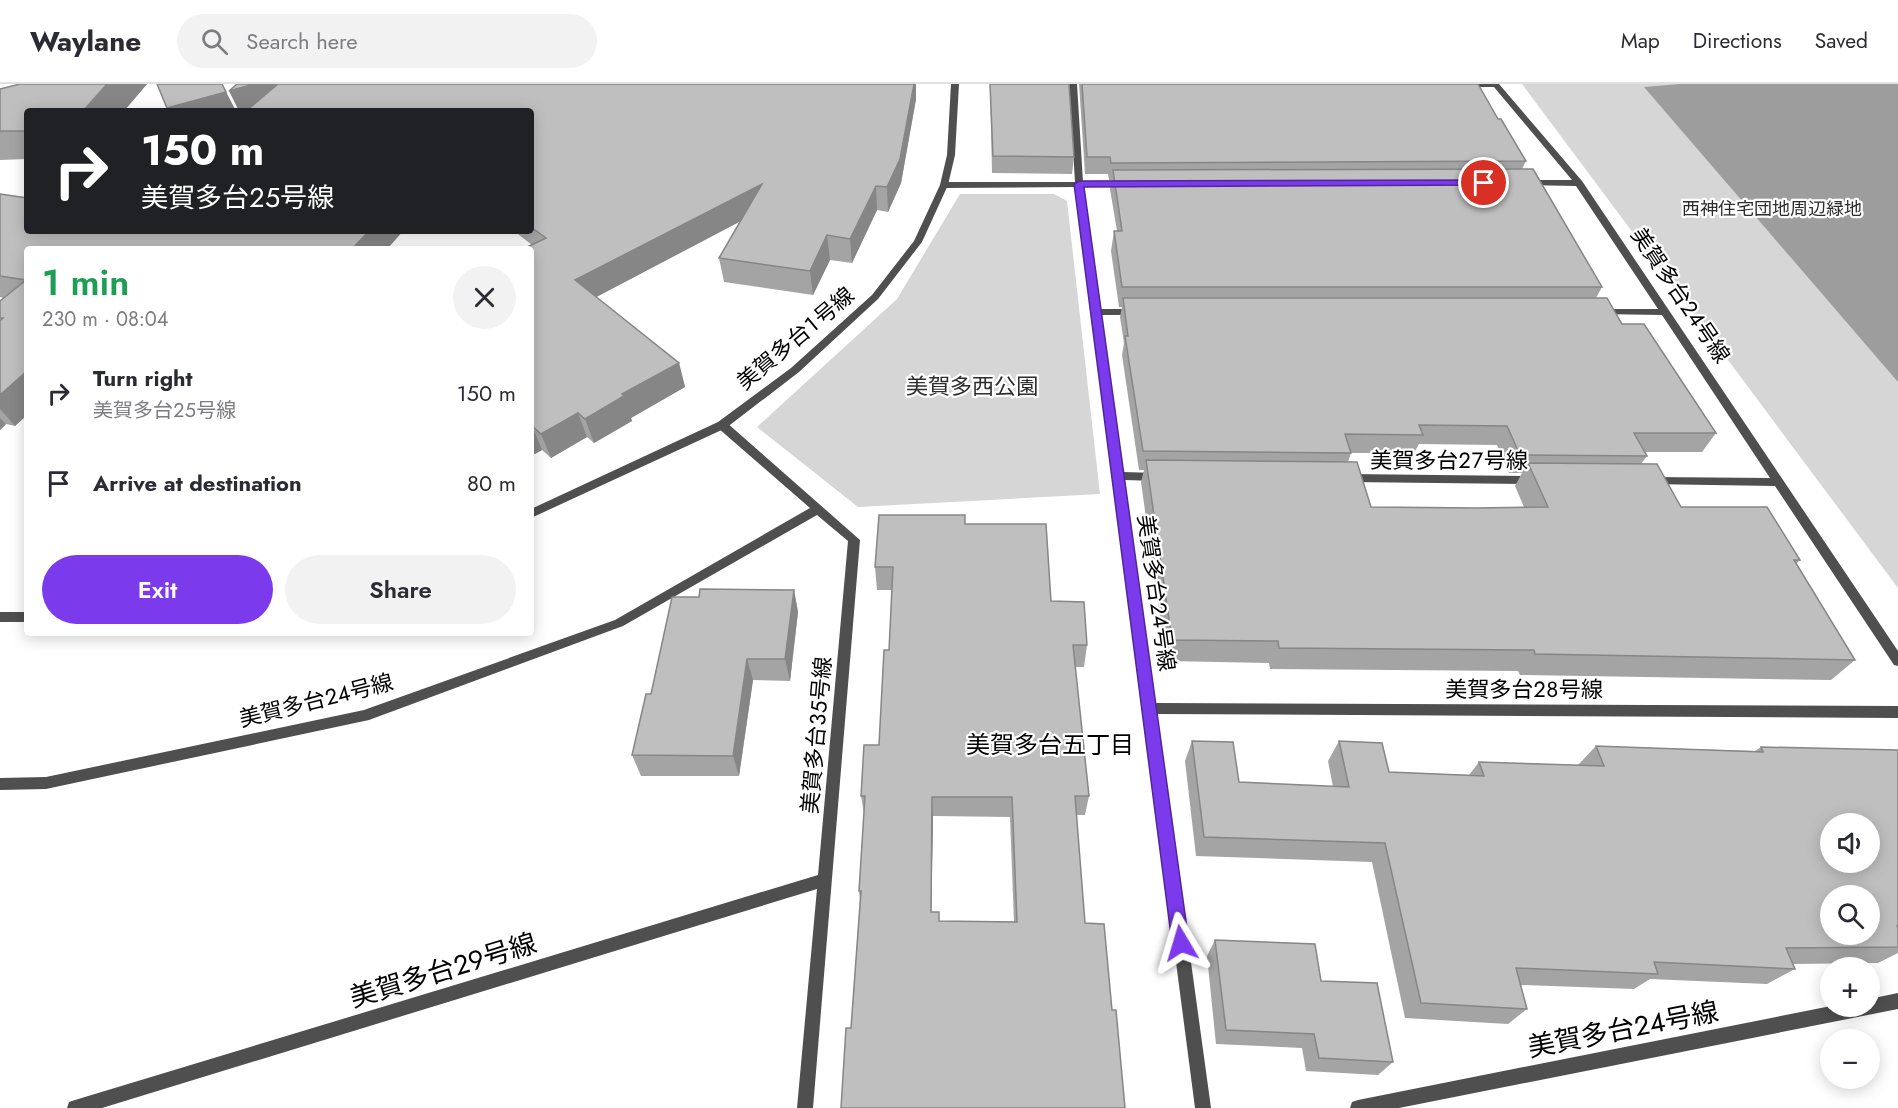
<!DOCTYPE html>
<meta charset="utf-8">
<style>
:root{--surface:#fff;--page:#f2f2f3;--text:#2b2b33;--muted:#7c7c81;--line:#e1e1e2;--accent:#7c3aed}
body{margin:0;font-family:Jost,"Noto Sans JP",sans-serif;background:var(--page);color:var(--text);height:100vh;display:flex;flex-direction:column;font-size:22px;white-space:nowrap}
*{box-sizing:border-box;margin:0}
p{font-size:20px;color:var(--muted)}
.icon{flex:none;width:33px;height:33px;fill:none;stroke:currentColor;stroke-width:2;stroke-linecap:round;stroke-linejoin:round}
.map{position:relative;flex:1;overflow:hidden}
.side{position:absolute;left:24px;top:162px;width:510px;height:390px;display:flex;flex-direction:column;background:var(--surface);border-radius:6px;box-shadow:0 3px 15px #0003}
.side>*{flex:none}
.banner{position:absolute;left:24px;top:24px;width:510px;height:126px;border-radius:6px;box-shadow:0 3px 15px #0003;background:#202124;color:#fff;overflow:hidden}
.buttons{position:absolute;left:1820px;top:729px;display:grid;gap:12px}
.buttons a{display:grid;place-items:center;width:60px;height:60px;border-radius:50%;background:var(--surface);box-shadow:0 3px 15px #0003;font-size:30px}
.pin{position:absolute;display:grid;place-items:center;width:51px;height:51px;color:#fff;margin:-26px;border:3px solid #fff;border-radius:50%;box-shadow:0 2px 6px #0007}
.me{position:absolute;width:66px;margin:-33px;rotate:353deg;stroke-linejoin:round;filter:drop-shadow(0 0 4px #0008)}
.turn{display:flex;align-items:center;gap:21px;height:126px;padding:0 18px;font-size:27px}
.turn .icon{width:78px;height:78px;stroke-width:2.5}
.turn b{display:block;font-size:42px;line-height:51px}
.round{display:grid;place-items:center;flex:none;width:63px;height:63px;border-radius:32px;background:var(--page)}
.overview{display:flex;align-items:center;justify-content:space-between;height:102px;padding:0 18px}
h1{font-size:36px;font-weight:600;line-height:45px;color:#1e9e55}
.primary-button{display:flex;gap:12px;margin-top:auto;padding:12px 18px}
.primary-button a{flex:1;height:69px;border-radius:36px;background:var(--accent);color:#fff;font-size:24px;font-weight:600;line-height:69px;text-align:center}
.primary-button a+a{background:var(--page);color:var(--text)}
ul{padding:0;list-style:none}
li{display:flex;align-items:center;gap:18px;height:90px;padding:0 18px}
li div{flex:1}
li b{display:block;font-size:22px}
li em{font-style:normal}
header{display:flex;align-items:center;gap:36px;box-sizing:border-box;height:84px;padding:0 30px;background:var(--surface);border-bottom:2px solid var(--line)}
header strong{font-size:28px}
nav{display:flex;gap:33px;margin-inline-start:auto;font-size:21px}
.search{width:420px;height:54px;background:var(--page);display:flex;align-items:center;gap:15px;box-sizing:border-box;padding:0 21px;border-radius:33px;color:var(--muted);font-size:22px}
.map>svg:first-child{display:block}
.green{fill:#d6d6d6}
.water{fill:#9d9d9d}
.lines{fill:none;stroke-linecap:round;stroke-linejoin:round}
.minor{fill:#4f4f4f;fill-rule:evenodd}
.tertiary{fill:#4f4f4f;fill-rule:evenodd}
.wall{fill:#a4a4a4;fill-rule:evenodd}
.shaded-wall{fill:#868686}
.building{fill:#bfbfbf;stroke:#868686;stroke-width:1.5;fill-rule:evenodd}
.route{fill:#7c3aed;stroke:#51269a;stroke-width:1.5}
.labels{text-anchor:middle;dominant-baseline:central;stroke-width:4.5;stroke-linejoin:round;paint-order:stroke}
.far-park-label{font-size:18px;fill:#2d2d2d;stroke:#fff}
.street-label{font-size:22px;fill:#000;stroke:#fff}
.park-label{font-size:22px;fill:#2d2d2d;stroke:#fff}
.neighbourhood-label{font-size:24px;fill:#000;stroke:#fff}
.near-street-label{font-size:27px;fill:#000;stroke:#fff}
</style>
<header>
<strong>Waylane</strong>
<div class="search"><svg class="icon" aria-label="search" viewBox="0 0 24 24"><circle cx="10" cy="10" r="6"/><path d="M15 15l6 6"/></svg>Search here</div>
<nav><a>Map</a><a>Directions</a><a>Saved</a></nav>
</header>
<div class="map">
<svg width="1898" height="1024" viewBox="0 0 1898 1024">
<rect width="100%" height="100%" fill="#fff"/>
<path class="green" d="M1522,0H1898V504Z
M960,110H1054L1067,117L1100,410L858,423L757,343L897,215Z"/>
<path class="water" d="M1680,0H1898V298L1644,3Z"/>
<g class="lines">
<path class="minor" d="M1069,0H1077L1083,98L1126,97L1130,100L1126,103H1084L1101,225H1135L1140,228L1135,231H1101L1123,388L1157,389L1162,393L1157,397L1124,396L1155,619L1898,622V634L1157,630L1211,1024H1195L1075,103L944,104L940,101L944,98H1075Z
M1460,0H1499L1582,97L1898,567V582L1894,581L1775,402L1647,400L1645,397L1647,394L1651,393L1770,394L1662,231L1597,230L1595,228L1600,225H1658L1576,102L1525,101L1524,99L1528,96H1572L1494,3H1463Z
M722,337L726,338L860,456L813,1024H797L817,805L102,1024H67L69,1018L75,1016L818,791L848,457L817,431L623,542L369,636L46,705L0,706V694L46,693L364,626L615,536L810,424L718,344L717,341Z
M1348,390L1535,392L1540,396L1535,400L1348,398L1343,394Z
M1898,909V925L1399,1024H1350L1352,1018L1358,1016L1831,922H1869V915Z"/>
<path class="tertiary" d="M951,0H959L955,71L948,101L922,158L878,215L799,288L726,344L531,434V425L718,338L791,284L872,211L914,157L940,101L947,71Z
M0,528H27V538H0Z"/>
</g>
<path class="wall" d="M20,0H147L124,27H27V75L0,76V5Z
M237,0H916V15L901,99L888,128L877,126L852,179L830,176L813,211L724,198L719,174L740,137L596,213L679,279L685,303L631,334L632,337L594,359L587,353L551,374L542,366L531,372V165L532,161L514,147H531V27Z
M990,0L1074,73L1072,90L992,89Z
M1079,0H1478L1498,35L1526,77L1522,85L1602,203L1596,214L1622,240L1716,349L1702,368H1645L1647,372L1641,380L1681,423L1800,476L1796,480L1855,576L1831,596L1520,591L1518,587L1270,585L1269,579L1166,577L1141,398L1144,386H1139L1122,271L1124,259L1120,233L1122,223H1119L1111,167L1114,147H1117L1110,105L1112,96H1109L1108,90H1085ZM1419,360L1497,361L1509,389H1522L1515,402L1524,423L1476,424L1371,423L1348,378L1351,369H1414Z
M0,110L27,147H403L387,165H27V331L15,342L6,340L0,346V217L3,214L0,213Z
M965,440L1051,517L1087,561L1084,583H1075L1089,712L1085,731H1076L1085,839L851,944L860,816L859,807L864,729L861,712L879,661L889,566L892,506H877L875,483ZM933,732L1010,733L1014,838L939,837L931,828Z
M794,506L798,528L790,597L753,596L739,692H641L632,671L651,610L699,513Z
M1192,657L1239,698L1333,703L1328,677L1339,657L1389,688L1469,691L1479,678L1578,681L1596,662L1755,667L1761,663L1898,666V869L1878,879L1793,880L1795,885L1767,900L1650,895L1634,905L1521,901L1527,925L1508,940L1405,934L1372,778L1196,772L1185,677Z
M1215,856L1321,897L1393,978L1378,991L1306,987L1302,964L1216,960L1207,872Z"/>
<path class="shaded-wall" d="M107,0H147L124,27H83Z
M222,0L236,27H169L167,24Z
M254,0H293L253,27H239L229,7Z
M914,0H916V15L901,99L888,128L887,103Z
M762,100L766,124L583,220L575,196Z
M876,102L877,126L852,179L850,155Z
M369,147H403L387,165H352Z
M827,151L830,176L813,211L810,187Z
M679,279L685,303L631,334L632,337L594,359L585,335L622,310Z
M27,287V331L15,342L0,325V311Z
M578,329L587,353L551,374L541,350Z
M0,334L6,340L0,346Z
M531,342H532L542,366L531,372Z
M794,506L798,528L790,597L785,575Z
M747,575L753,596L739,692L733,672Z
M932,713L933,732L931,845V828Z"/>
<path class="building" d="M20,0H107L83,27H27V47H0V5Z
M157,0H222L226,8L167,24Z
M237,0H254L229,7Z
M278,0H914L900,75L887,103L876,102L850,155L827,151L810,187L719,174L762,100L575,196L679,279L622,310L624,312L585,335L578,329L541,350L532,342H531V165H523L546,154L531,143V27H246Z
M990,0H1069L1074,73L993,72Z
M1082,0H1478L1498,35H1501L1526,77L1111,79L1110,73H1087Z
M1533,85L1602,203H1122L1114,147H1122L1113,86Z
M0,110L27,114V147H369L352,165H27V287L0,311V237L3,234H0V217L26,196L0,192Z
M1123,214H1607L1622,240H1644L1716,349H1634L1647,372L1520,371L1507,342L1419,341L1423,351L1345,350L1351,369L1143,367L1125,252H1128Z
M1146,376L1357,378L1371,423L1476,424L1548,423L1528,379L1657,380L1681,423H1767L1800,476H1794L1855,576L1535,570L1534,566L1279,564L1278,557L1172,556Z
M879,431H965V440H1046L1051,517L1084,518L1087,561H1073L1089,712H1075L1085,839L1104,840L1112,926H1116L1125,1024H841L846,944H851L861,807H859L865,712H861L864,661H879L884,566H889L893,483H875ZM932,713H1012L1017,838L939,837V828H931Z
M700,505L794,506L785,575H747L733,672L632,671L646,610H651L672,513H699Z
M1192,657L1233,658L1239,698L1349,703L1339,657L1382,659L1389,688L1484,692L1479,678L1604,682L1596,662L1763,668L1761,663L1898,666V842H1897L1898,844V863L1786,864L1795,885L1654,878L1658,890L1516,884L1527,925L1421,919L1385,759L1204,753ZM1830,740H1869V778H1830ZM1830,812H1869V850H1830Z
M1215,856L1315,860L1321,897L1377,899L1393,978L1319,974L1314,950L1226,946Z"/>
<path class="route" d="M1484,96L1487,97V101L1084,103L1189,859L1187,865L1181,868L1175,865L1172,859L1074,100L1079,97Z"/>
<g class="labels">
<g class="far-park-label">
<text x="1772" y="125">西神住宅団地周辺緑地</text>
</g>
<g class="street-label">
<text transform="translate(1681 211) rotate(56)">美賀多台２４号線</text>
<text transform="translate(795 254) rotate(-40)">美賀多台１号線</text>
<text x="1449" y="376">美賀多台２７号線</text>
<text transform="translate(1157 509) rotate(82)">美賀多台２４号線</text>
<text x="1524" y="605">美賀多台２８号線</text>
<text transform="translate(316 616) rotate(-14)">美賀多台２４号線</text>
<text transform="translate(816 651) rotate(-85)">美賀多台３５号線</text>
</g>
<g class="park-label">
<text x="972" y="302">美賀多西公園</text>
</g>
<g class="neighbourhood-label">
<text x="1050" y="660">美賀多台五丁目</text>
</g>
<g class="near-street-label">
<text transform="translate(443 886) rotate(-17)">美賀多台２９号線</text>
<text transform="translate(1623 945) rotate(-11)">美賀多台２４号線</text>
</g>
</g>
</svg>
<div class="buttons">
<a><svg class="icon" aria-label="sound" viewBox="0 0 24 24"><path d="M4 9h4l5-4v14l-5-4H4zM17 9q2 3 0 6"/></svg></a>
<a><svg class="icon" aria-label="search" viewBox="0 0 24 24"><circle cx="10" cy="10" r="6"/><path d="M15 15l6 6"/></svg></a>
<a>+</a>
<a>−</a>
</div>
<div class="pin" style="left:1484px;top:99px;background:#d93025"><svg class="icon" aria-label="arrive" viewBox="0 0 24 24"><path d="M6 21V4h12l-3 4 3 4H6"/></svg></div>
<svg class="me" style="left:1181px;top:859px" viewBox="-20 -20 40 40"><path d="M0-17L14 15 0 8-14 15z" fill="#7c3aed" stroke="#fff" stroke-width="4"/></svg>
<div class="banner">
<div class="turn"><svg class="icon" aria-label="right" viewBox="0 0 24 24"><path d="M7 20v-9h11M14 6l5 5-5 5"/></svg><div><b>150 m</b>美賀多台２５号線</div></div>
</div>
<section class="side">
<div class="overview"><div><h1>1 min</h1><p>230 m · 08:04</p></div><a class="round"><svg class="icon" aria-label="close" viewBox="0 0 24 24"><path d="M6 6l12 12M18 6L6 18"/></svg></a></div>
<ul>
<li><svg class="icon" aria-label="right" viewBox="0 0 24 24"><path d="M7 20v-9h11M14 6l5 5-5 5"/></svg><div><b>Turn right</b><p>美賀多台２５号線</p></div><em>150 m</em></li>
<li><svg class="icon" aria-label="arrive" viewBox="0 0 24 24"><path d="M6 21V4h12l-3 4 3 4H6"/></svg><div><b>Arrive at destination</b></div><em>80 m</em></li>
</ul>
<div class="primary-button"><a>Exit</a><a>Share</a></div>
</section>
</div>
